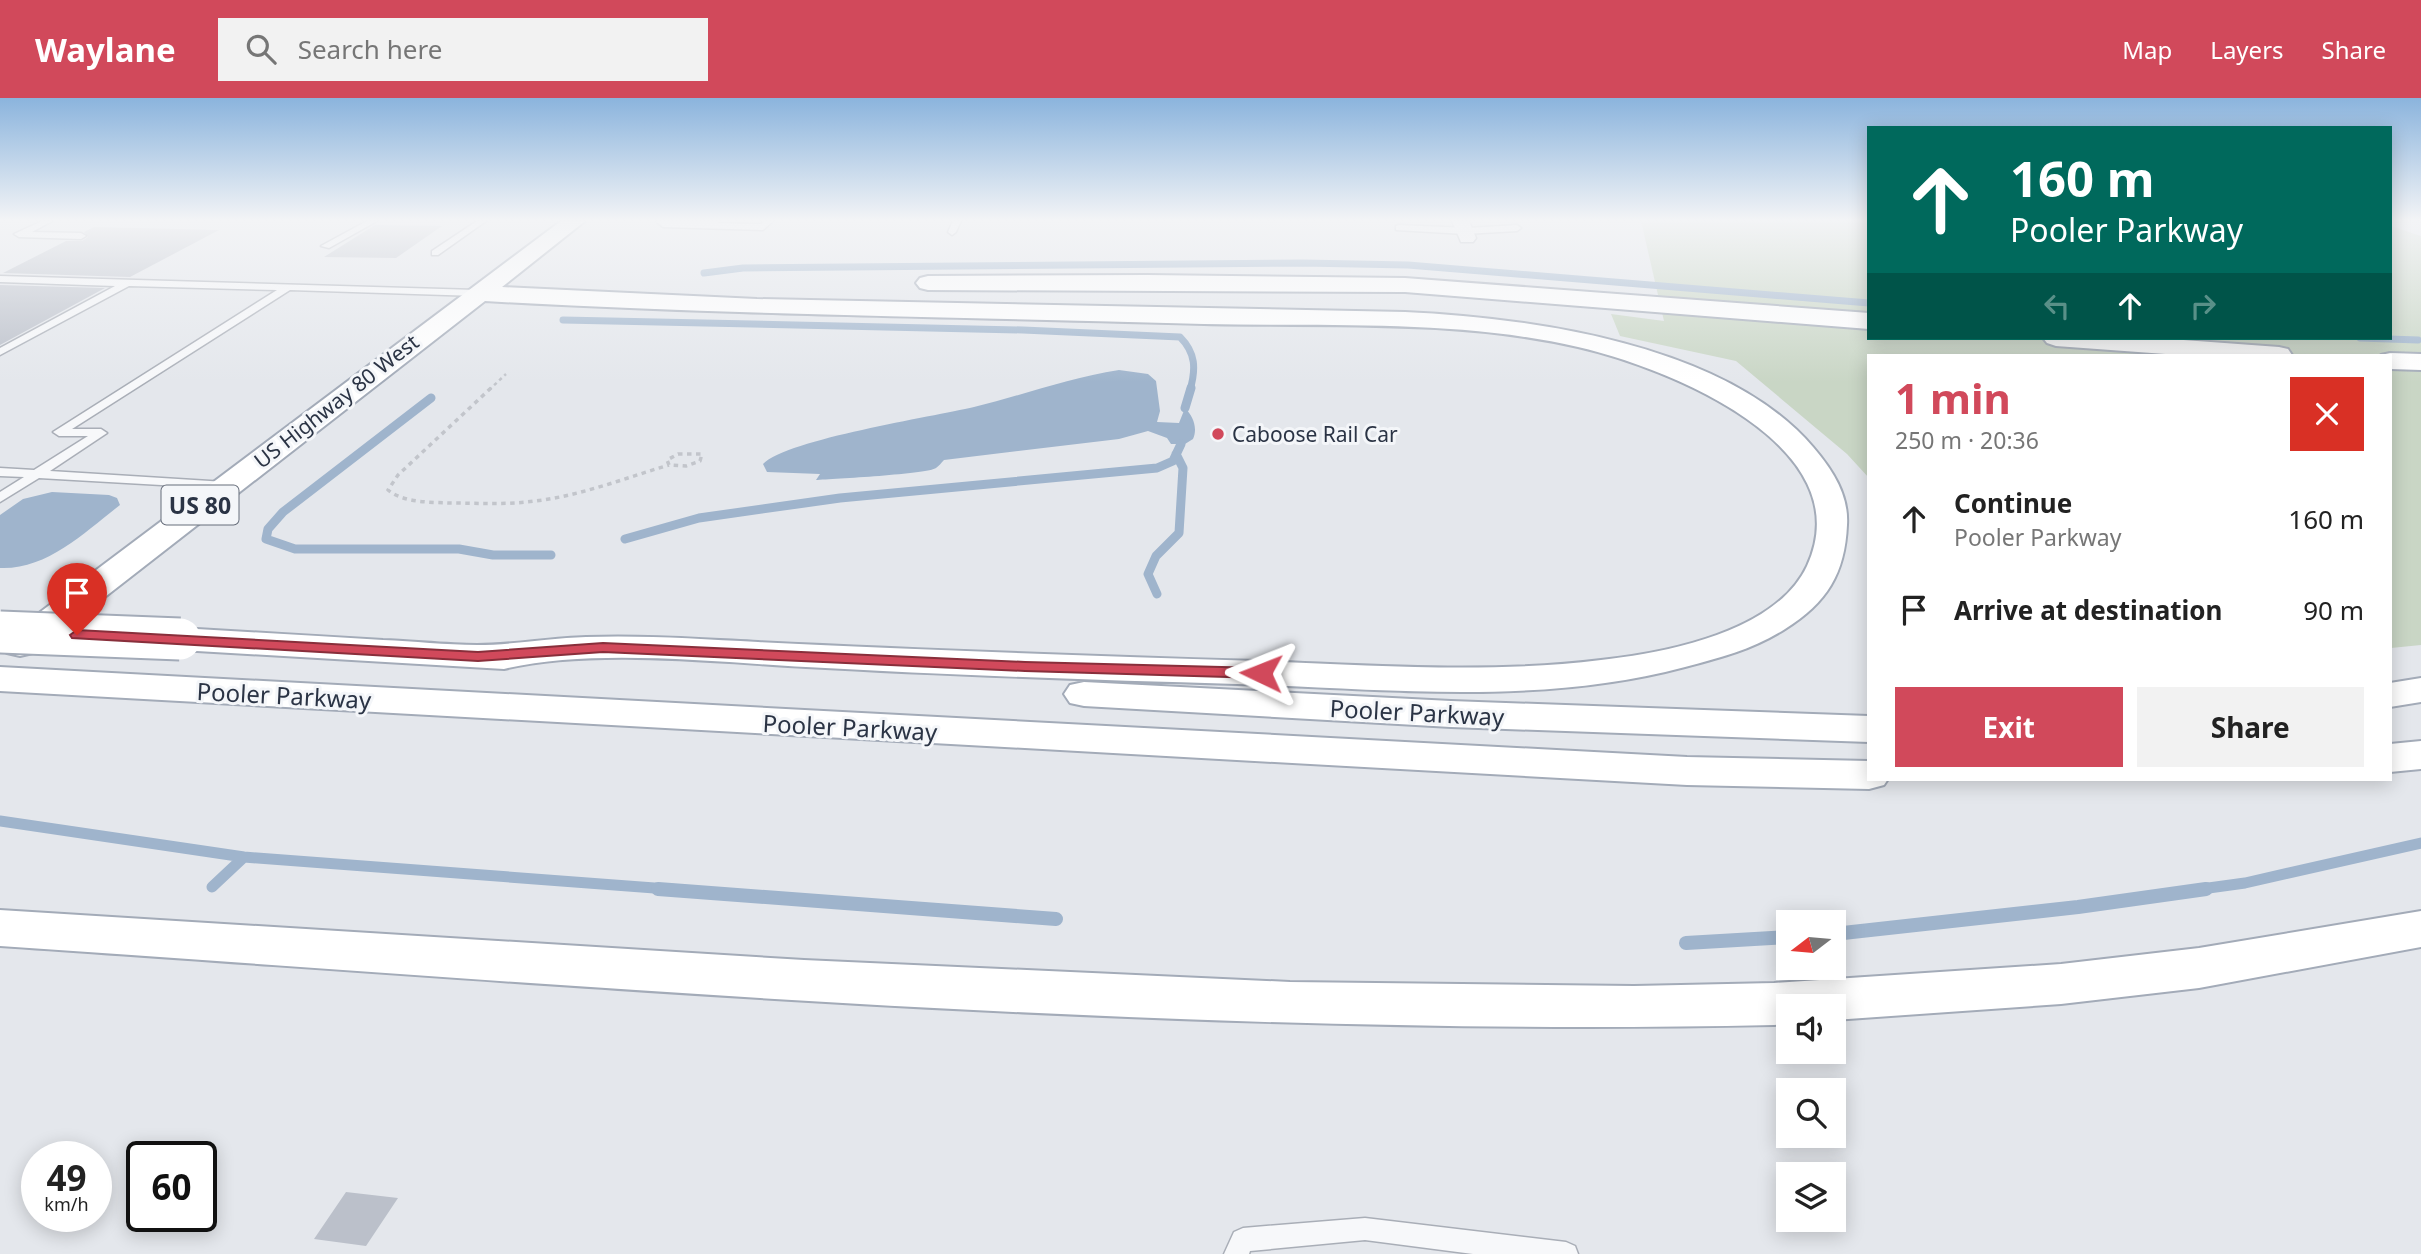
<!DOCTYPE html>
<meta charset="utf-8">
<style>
:root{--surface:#fff;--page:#f2f2f2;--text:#222;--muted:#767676;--accent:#d1495b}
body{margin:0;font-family:"Noto Sans",sans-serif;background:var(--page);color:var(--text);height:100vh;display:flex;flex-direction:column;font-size:26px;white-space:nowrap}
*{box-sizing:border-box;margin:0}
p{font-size:23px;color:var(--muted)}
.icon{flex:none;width:38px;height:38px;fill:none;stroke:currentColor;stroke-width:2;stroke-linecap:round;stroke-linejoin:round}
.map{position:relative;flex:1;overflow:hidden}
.side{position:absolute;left:1867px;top:256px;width:525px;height:427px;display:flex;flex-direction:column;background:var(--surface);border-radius:0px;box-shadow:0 4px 18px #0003}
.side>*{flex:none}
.top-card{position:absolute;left:1867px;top:28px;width:525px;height:214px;border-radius:0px;box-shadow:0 4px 18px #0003;background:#00695c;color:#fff;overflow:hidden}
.needle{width:46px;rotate:254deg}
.buttons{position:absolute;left:1776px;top:812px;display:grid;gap:14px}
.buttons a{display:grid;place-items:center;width:70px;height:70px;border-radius:0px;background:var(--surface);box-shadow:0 4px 18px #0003;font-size:35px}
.speed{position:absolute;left:21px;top:1043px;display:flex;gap:14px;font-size:35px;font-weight:700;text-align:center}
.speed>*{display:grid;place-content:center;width:91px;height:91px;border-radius:50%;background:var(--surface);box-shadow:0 4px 18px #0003;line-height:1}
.speed small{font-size:18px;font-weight:400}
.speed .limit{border:4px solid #111;border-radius:10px;background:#fff;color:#111}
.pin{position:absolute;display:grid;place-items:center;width:60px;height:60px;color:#fff;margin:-72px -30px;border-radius:50% 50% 50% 0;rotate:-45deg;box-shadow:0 0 7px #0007}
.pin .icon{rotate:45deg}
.me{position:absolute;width:77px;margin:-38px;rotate:272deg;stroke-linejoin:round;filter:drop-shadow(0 0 5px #0008)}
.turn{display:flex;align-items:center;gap:24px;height:147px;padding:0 28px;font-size:32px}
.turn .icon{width:91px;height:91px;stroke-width:2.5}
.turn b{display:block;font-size:49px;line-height:60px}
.lanes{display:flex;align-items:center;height:66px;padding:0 28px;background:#0003;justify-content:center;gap:35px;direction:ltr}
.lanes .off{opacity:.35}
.round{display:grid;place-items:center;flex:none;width:74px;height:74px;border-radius:0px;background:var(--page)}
.overview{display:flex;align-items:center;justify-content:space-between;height:119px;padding:0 28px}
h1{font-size:42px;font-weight:700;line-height:52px;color:var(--accent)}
.button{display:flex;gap:14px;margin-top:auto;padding:14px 28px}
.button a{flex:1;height:80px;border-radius:0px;background:var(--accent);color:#fff;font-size:28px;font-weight:700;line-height:80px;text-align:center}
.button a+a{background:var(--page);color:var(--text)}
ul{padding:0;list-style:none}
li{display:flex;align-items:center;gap:21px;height:91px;padding:0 28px}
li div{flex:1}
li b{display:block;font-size:26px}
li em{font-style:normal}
header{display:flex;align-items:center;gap:42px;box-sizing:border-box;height:98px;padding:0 35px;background:var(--accent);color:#fff}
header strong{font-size:33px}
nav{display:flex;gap:38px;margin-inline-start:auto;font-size:24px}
.search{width:490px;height:63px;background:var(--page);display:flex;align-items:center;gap:18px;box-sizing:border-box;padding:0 24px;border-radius:0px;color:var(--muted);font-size:26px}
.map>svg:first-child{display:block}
.green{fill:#c9d6c5}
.water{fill:#9fb4cc}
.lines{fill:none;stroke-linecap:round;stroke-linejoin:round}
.stream-far3{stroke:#9fb4cc;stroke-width:7}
.stream-far2{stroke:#9fb4cc;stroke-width:9}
.stream-far1{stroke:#9fb4cc;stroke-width:11}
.stream{stroke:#9fb4cc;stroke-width:14}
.building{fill:#bbc0ca}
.service-casing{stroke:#a9aeb7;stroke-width:3}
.minor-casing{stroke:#a9aeb7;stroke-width:3}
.primary-casing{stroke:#a3abb8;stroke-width:4}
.path-far1{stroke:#c2c5cb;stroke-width:2.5;stroke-dasharray:3.5 3.5;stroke-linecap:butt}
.path{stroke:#c2c5cb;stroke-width:3.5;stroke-dasharray:4.5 4.5;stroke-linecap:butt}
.service{fill:#f7f8fa;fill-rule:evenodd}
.minor{fill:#f7f8fa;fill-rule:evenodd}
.primary{fill:#fff;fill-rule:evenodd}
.primary-bridge-casing{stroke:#a3abb8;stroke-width:45;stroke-linecap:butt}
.primary-bridge{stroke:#fff;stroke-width:41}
.route{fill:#d1495b;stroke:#882f3b;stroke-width:2}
.poi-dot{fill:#d1495b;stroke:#f4f6f9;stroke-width:2.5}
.labels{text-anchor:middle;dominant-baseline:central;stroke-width:6;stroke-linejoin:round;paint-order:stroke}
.far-street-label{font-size:21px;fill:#2b3445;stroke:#f4f6f9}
.far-poi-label{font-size:21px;fill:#2b3445;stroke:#f4f6f9;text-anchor:start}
.shield{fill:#f4f6f9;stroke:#676e7b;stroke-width:2}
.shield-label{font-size:23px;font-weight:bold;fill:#2b3445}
.street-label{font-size:24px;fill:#2b3445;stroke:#f4f6f9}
</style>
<header>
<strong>Waylane</strong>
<div class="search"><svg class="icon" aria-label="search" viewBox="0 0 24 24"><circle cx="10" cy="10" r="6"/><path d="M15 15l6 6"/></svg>Search here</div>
<nav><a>Map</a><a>Layers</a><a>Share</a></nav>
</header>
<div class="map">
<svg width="2421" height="1156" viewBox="0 0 2421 1156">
<rect width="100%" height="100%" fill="#e4e7ec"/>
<path class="green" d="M1641,123H1869V240H2390L2391,128L2421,138V547L2391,550L2390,257H1869V380L1847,356L1736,263L1620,238L1611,216L1664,223Z"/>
<path class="water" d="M1119,272L1148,276L1156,283L1160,313L1157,324L1179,325L1185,310C1193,318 1198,330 1193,341L1185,346H1171L1167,340L1148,333L1119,341L944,362C941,365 939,368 936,370C928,376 833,381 816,382L820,376L767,374L763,366C788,341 932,319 974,309C1023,297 1069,280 1119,272Z
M52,394L109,397L117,400L120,407C85,434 47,472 0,470V417L23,401Z"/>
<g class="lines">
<path class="stream-far3" d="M704,175L743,170L1303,165L1408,167L1869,205
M563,222L1023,232L1180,239C1196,255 1196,271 1190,292
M2360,240L2418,242"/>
<path class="stream-far2" d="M431,300L283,414L268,431L266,441L295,451H459L493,457H551
M1185,310L1191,290
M625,441L699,420L840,400L1157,370L1173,363L1181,346
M1157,496L1148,476L1156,458L1179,435L1183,370L1176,356"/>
<path class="stream-far1" d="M0,723L244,759L681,792
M212,789L244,759
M2194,792L2245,785L2421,745"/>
<path class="stream" d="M658,791L1056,821
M1834,836L2078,809L2206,791
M1686,845L1788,839"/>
</g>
<path class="building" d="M375,127L442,128L396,160L324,159Z
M94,129L219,132L130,179L3,175L66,143H82L88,139L84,134Z
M0,187L105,190L0,247Z
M346,1094L398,1100L366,1148L314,1141Z"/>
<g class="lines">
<defs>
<path id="service" d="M42,123H52L32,134L81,135L86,138L81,141L19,139L14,136Z
M367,123H377L329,150L321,148Z
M477,123H486L438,157H432V153Z
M656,123H718L717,125L761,126L764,123H773L763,132L663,129Z
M953,123H961L956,134L952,137L948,134Z
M1399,127L1468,130L1517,127L1521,130L1517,133L1465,136L1396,132V128Z
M0,178L477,192L482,195L477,198L290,192L72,331H101L107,335L50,373L226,384L231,385V391L39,380L0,404V394L24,379L0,378V370L34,372L88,338H59L53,334L277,192L129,188L0,257V250L115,188L0,184Z
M1365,1120L1566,1144L1575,1148L1578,1156H1473L1365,1142L1250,1153L1249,1156H1224L1234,1134L1243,1130Z"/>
<path id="minor" d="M1452,123H1469L1476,140L1473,144H1461Z"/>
<path id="primary" d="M561,123H585L502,189L757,201L1405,214C1532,220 1725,246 1813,349C1832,371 1849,397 1847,427C1845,475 1827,505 1785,531C1754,551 1720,560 1685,569C1540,608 1385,591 1237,586C1093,582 949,577 806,569C714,564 591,550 504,571L180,552L167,549L161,541L167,533L180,530C248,534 315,538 383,542C414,543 445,547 477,547C513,547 549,540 586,539C643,537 700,541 758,544C924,552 1091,558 1258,563C1372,567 1487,576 1601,562C1666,555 1776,534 1807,468C1863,347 1666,269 1578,249C1456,221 1328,229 1204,226C964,219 725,217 485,203L33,555L20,558L7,555L1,547L7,539Z
M1147,177L1405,180L1869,215V231L1405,194L928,192L920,190L916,185L920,180L928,178Z
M2043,240H2156L2279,249L2288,251L2292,257H2179L2056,248L2047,245Z
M2390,255L2421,256V272L2390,271V257H2381Z
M0,569L1687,659L1869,663V681H1888L1884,687L1869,691L1687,687L0,593Z
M2421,580V604L2390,609V585Z
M1084,584L1451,603L1869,618V644L1451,629L1084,608L1070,605L1064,596L1070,587Z
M2421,643V671L2390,674V646Z
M0,812L804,862L1290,884L1634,888L1774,885L2061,866L2199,850L2421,813V849L2199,890L2061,906L1834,922V908H1788V926L1774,927C1182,940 590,888 0,848Z"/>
</defs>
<use href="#service" class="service-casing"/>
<use href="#minor" class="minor-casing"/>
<use href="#primary" class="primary-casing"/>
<path class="path-far1" d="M489,292L506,276"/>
<path class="path" d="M491,290L398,377L388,392C404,405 429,404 449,405C478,405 506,407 535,403C580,398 625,380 669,367
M678,356H702L700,363L686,368L669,367L667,362Z"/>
<use href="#service" class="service"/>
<use href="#minor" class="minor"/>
<use href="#primary" class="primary"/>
<defs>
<path id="primary-bridge" d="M0,534L180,541"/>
</defs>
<use href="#primary-bridge" class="primary-bridge-casing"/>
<use href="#primary-bridge" class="primary-bridge"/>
</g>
<linearGradient id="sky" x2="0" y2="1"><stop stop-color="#8bb4dd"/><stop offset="0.43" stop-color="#f3f4f6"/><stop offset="1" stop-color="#f3f4f6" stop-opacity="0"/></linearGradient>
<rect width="2421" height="284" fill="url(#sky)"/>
<path class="route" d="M77,532L478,554L603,545L1025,564L1261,570L1269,575L1261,580L1025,573L603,554L478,563L72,540L70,537Z"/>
<circle class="poi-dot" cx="1218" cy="336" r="7"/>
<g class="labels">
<g class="far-street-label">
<text transform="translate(336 303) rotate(-38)">US Highway 80 West</text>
</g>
<g class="far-poi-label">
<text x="1232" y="336">Caboose Rail Car</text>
</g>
<rect class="shield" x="161.5" y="387.5" width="77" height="39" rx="5"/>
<g class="shield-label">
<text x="200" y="407">US 80</text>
</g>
<g class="street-label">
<text transform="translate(284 597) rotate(3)">Pooler Parkway</text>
<text transform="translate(1417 614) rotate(3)">Pooler Parkway</text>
<text transform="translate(850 629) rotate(3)">Pooler Parkway</text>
</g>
</g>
</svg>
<div class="buttons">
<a><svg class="needle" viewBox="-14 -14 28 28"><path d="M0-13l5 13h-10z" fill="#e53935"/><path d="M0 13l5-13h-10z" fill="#767676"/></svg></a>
<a><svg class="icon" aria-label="sound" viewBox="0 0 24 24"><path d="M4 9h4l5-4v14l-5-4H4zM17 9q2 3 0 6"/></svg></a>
<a><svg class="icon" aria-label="search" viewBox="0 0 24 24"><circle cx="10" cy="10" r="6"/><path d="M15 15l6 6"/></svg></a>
<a><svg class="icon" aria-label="layers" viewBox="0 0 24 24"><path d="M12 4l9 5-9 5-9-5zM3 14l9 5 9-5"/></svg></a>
</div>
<div class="speed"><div>49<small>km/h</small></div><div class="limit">60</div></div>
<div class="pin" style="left:77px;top:537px;background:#d93025"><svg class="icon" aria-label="arrive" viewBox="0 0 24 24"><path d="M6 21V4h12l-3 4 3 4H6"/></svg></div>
<svg class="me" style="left:1261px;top:575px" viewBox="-20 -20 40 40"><path d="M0-17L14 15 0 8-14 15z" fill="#d1495b" stroke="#fff" stroke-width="4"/></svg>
<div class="top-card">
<div class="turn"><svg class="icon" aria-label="ahead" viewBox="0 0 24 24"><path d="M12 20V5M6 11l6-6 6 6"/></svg><div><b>160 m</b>Pooler Parkway</div></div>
<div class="lanes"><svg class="icon off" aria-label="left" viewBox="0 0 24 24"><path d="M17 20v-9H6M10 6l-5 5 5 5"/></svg><svg class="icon" aria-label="ahead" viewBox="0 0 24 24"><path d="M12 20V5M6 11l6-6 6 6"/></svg><svg class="icon off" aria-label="right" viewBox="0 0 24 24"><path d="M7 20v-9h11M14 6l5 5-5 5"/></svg></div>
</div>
<section class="side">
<div class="overview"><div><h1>1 min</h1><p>250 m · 20:36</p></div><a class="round" style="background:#d93025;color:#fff"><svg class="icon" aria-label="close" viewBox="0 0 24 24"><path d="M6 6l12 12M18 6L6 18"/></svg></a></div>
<ul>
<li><svg class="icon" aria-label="ahead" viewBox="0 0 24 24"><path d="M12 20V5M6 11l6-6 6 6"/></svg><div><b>Continue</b><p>Pooler Parkway</p></div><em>160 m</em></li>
<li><svg class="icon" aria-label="arrive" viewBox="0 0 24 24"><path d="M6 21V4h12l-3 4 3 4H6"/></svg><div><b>Arrive at destination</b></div><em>90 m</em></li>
</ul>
<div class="button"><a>Exit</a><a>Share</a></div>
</section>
</div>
